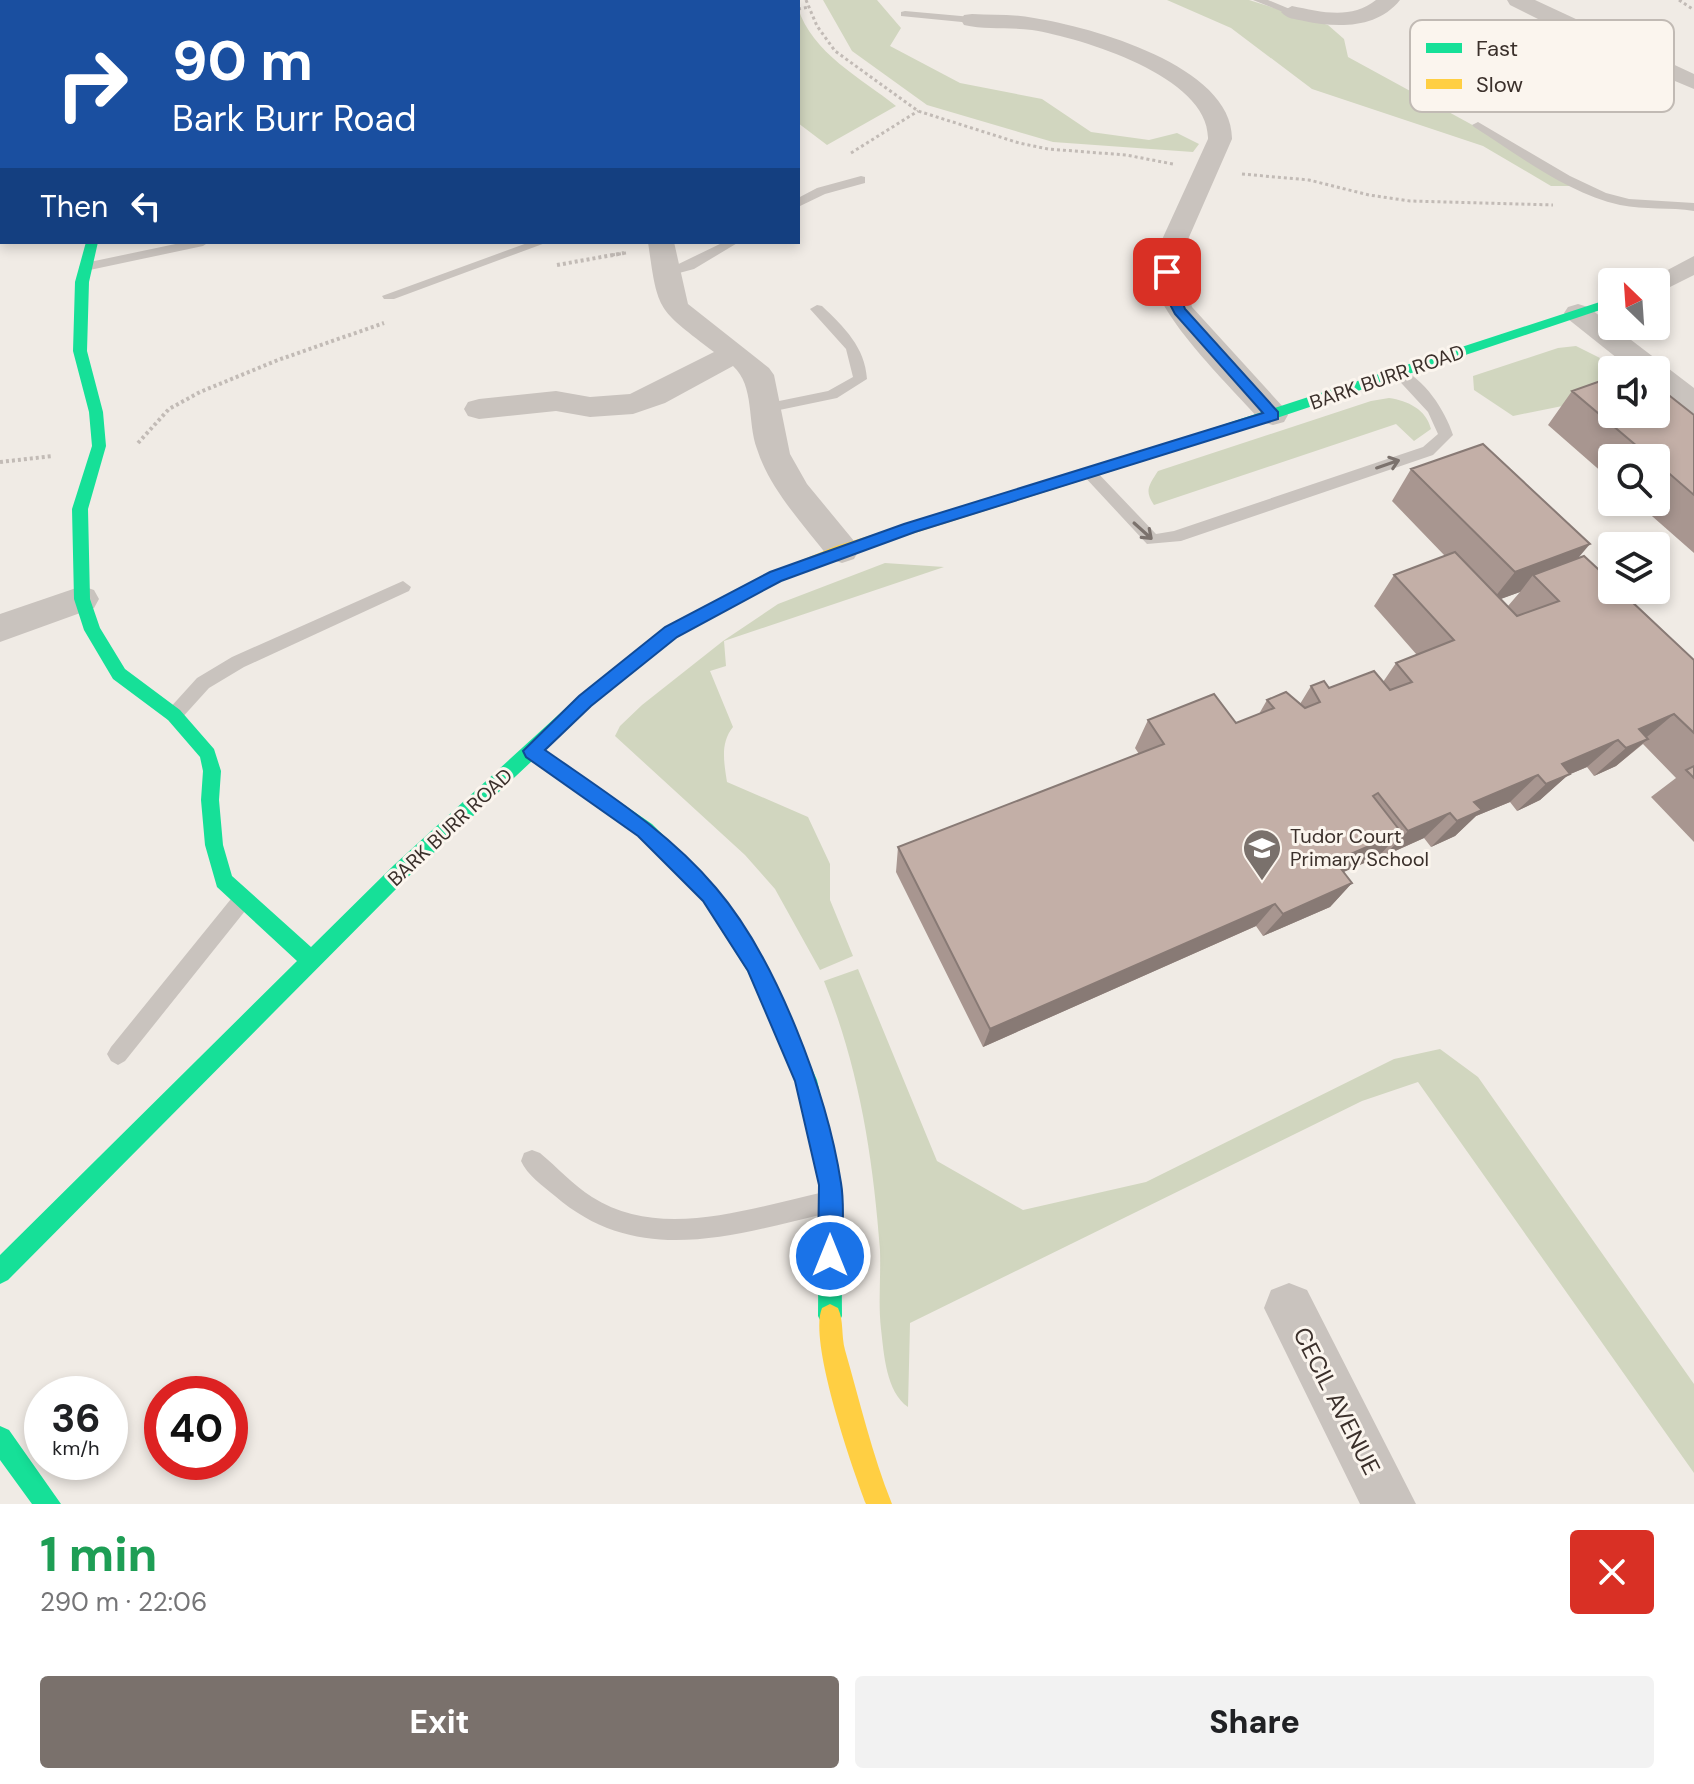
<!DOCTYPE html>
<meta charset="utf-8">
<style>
:root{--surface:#fff;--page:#f2f2f2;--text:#202124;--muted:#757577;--accent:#7a716c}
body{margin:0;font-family:"DM Sans",sans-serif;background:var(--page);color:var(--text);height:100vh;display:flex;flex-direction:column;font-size:30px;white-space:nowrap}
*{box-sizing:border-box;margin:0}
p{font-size:26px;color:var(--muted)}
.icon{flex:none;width:44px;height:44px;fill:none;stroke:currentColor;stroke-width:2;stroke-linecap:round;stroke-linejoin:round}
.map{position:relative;height:1504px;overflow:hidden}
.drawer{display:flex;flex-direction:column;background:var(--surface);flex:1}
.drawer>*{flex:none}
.hud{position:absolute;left:0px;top:0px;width:800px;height:244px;box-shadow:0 4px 12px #0003;background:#1a4fa0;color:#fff;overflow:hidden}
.needle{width:52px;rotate:335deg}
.tools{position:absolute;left:1598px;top:268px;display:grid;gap:16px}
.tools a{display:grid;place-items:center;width:72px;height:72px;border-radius:8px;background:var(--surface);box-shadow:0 4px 12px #0003;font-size:40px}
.speed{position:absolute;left:24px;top:1376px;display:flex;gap:16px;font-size:40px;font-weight:700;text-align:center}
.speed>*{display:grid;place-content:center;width:104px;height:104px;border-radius:50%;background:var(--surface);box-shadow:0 4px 12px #0003;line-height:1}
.speed small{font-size:20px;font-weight:400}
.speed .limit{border:12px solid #d22;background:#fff;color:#111}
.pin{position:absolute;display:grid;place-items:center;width:68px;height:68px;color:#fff;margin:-34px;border-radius:16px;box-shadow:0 4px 12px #0006}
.me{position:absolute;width:88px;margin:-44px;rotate:0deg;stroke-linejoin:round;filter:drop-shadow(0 0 6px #0008)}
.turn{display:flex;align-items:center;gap:28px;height:168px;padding:0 40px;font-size:36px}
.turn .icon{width:104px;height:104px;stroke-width:2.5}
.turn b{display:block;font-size:56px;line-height:68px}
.then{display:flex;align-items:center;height:76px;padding:0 40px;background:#0003;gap:16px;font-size:30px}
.round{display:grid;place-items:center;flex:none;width:84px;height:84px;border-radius:8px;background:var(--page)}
.headline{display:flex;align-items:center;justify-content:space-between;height:136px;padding:0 40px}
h1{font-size:48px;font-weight:800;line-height:60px;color:#1e9e55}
.action{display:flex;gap:16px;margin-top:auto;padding:16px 40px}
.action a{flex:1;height:92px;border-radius:8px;background:var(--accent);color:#fff;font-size:32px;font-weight:800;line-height:92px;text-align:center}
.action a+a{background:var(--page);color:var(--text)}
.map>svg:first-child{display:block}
.green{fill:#d1d6bf}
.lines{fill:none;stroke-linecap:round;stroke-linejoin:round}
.path-far1{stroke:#c2bbb6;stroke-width:3;stroke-dasharray:3 3;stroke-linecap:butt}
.path{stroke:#c2bbb6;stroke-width:4;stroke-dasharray:3 3;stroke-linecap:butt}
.lane{fill:#c9c3be;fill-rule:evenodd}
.street{fill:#c9c3be;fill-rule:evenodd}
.fast{fill:#16e098;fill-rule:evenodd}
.slow{fill:#ffcf43;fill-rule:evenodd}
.wall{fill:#a89690;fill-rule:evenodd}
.shaded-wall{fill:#887a75}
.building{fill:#c3afa7;stroke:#887a75;stroke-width:2}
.oneway{stroke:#7b726d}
.route{fill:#1a73e8;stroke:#114b97;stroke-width:2}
.labels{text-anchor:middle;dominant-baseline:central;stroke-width:6;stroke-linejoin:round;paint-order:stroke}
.street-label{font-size:20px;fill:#3b302b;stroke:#fbf5ee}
.poi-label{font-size:20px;fill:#3b302b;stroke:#fbf5ee;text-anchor:start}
.near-street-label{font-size:24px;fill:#3b302b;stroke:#fbf5ee}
.key{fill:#fbf5ee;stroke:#c1bab4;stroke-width:2}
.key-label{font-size:22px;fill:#3b302b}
</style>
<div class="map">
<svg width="1694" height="1504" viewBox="0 0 1694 1504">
<rect width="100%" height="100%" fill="#f0ebe5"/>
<path class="green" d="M823,0H877L901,28L890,46L960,83L1042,99L1091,132L1149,140L1177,133L1199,144L1193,152L1053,142L927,105L852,51Z
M1167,0H1249L1328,25L1344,39L1348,57L1584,186H1551L1483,146L1312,89L1231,28Z
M798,8C812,53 861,78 896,106L827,145L798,123Z
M1576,346L1624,370H1612V396L1513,416L1474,390L1473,376L1558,348Z
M1389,398C1408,401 1426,409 1431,429L1414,441L1396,424L1154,505C1144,491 1149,485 1158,471L1371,401Z
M885,563L944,567L724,641L726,666L710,671L733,727C720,743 724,762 727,782L808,817L830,864V900L853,956L820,970L775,889L745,855L615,736L620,726L642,705L723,641L778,604Z
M858,969L937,1161L1023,1210L1146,1182L1394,1059L1440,1049L1478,1077L1694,1384V1473L1418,1082L1362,1101L910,1323L908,1407C886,1392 884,1354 881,1329C878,1303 881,1276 880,1250C873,1156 859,1068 824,981Z"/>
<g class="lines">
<path class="path-far1" d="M806,0L817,26L835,51L918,111L1019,143L1048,149L1126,155L1173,164
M1679,0L1694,10
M276,2L283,0
M798,9L809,7
M851,153L918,111
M1242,174L1309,180L1369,195L1410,201L1553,205
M612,255L626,253"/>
<path class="path" d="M557,265L624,253
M138,443L169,409L200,392L278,360L384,323
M0,462L53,456"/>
<path class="lane" d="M1253,0H1268L1297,12L1288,14Z
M905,11L972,17L977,20L972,23L901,16V12Z
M1548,16L1557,18L1498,45L1501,61L1492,63L1488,42Z
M1478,122L1570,176L1606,193L1629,199L1694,203V211C1670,207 1645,210 1620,205C1567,193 1520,156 1474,127L1472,125Z
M861,176L865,177V183L825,194L798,207V198L817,188Z
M185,242H209L203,246L85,271L79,267L85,263Z
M530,242H548L394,299H384L382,296Z
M724,242H739L694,269L668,276L662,272Z
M817,305L822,306C844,327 865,347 867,379L837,398L765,413L760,411V405L828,391L853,377L846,349L810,309Z
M1399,368C1424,378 1445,410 1453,435L1433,455L1181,541L1147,544L1082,474L1090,469L1095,470L1156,534L1174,531L1423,447L1438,434L1428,412L1392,373Z
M403,581L411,587L409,591L244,667L209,688L180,720H168L165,715L168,710L197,678L232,657Z
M242,891L249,894L252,900L249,906L125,1061L118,1065L111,1061L107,1054L111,1047L235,894Z
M532,1150L540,1153C557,1167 573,1185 592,1197C660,1241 751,1208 824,1192L832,1195L835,1203L832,1211L824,1214C730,1236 637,1267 555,1196C543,1186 527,1175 521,1161L524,1153Z"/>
<path class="street" d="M631,0H655L629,2Z
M1376,0H1400C1377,29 1337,28 1304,21C1295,19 1287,19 1281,12L1292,6C1321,12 1351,20 1376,0Z
M1507,0H1535L1694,74V89L1596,48L1510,5Z
M972,14C993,15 1014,14 1034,18C1091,27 1233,66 1232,139L1186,244L1181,275L1192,307L1284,408L1288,415L1284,422L1273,425L1262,422C1234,390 1155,315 1153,275C1153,264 1157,254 1160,244L1208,139C1210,77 1082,38 1032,30C1009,27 986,30 964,25L961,20L964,15Z
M2,225V241L0,242V226Z
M648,242H674L688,304L769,368L774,375L790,454L807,484L854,541L859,550L854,559L842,563L830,559C804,525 770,490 757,449C747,422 755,386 733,366L665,403L633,414L590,417L556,411L479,419L468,416L464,409L468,402L479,399L556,391L590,397L630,394L714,352C657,308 658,313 648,242Z
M1694,256V275L1656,294V282H1645Z
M1578,304L1588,307L1694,388V414L1683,411L1656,389V370H1632L1568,319L1564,313L1568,307Z
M82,586L94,590L99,599L94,608L0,642V614Z
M1289,1283L1307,1290L1416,1504H1360L1264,1308L1271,1290Z"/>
<path class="fast" d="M218,0H234L217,2Z
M0,61H2L0,68Z
M86,242H98L89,282L87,351L103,412L106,446L88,509L90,599L100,628L125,669L180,710L214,749L221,771L219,800L223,845L232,876L311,947L394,865L579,696L665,627L765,575H777L779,579L777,583L677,637L591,706L544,750L652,824L717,889L762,958L817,1080L841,1185L842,1316L838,1324L830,1328L822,1324L818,1316L819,1185L795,1081L748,972L703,901L638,836L532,761L408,877L8,1280L0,1284V1255L297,961L217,887L205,845L201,800L203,771L200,757L168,720L113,679L84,630L74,599L72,509L92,446L89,412L73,351L75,282Z
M1612,298V306L1214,439L1209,440L1202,435L1204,431Z
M0,1426L9,1430L61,1504H32L0,1460Z"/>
<path class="slow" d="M1209,430L1216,435L1214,439L848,554L771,585L763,579L765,575L836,546Z
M830,1304L838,1308C844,1321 841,1336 845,1350C860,1402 872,1454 892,1504H866C852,1467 808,1341 822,1308Z"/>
</g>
<path class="wall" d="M1572,391L1694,415V553L1636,502H1656V458H1612V481L1548,425Z
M1411,469L1577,559L1612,582L1637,596L1632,601L1694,660V842L1651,797L1676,778L1643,744L1616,766L1594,776L1587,767L1568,775L1540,800L1517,811L1510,802L1476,816L1455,836L1431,847L1424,838L1384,856L1382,853L1378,857L1343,872L1352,883L1330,907L1263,936L1256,926L983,1047L896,872L898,847L1139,754L1135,748L1148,720L1236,723L1259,714L1267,700L1300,704L1311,686L1329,688L1383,682L1396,663L1417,655L1374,606L1394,575L1445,556L1392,501ZM1520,592L1508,606L1500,599Z"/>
<path class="shaded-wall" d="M1590,544L1563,576L1533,575L1520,592L1490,603L1515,572Z
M1674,714L1641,742L1648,739L1616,766L1594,776L1626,748L1639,729Z
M1618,740L1587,767L1568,775L1540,800L1517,811L1546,784L1562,764Z
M1538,775L1510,802L1476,816L1455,836L1431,847L1457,821L1474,802Z
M1450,813L1424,838L1384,856L1408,831Z
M1401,832L1378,857L1314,885L1335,861Z
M1352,883L1330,907L1263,936L1283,914Z
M1275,904L1256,926L983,1047L990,1029Z"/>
<path class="building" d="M1612,377V414H1656V385L1694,415V495L1656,462V458H1651L1572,391Z
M1483,444L1590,544L1515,572L1411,469Z
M1455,552L1517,616L1559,601L1533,575L1584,556L1612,582V590H1631L1637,596L1629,599L1694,660V733L1674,714L1639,729L1648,739L1626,748L1618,740L1562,764L1570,774L1546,784L1538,775L1474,802L1482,810L1457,821L1450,813L1408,831L1378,793L1373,796L1401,832L1335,861L1352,883L1283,914L1275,904L990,1029L898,847L1164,744L1148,720L1214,694L1236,723L1274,708L1267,700L1286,692L1305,708L1320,702L1311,686L1324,681L1329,688L1374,671L1390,690L1412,682L1396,663L1454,640L1394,575Z
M1694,766V778L1686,770Z"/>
<defs><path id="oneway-shaft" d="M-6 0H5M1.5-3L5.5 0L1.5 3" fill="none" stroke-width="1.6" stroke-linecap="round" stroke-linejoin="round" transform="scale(2)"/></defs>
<g class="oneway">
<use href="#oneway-shaft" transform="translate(1388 464) rotate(-19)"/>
<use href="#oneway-shaft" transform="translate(1143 531) rotate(42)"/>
</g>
<path class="route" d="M1162,269H1171L1185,309L1278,412V419L915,532L781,581L677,637L591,706L545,750C605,792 668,831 716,888C776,958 827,1092 841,1183C845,1206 842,1233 842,1256L839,1265L830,1268L822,1265L818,1256L819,1185L795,1081L748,971L703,901L638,836L526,757L523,751L579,696L665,627L770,572L904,524L1263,413L1175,314L1165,295Z"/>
<defs>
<symbol id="school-pin" viewBox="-11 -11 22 30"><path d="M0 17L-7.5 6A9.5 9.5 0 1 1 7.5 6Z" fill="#7a716c" stroke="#fbf5ee"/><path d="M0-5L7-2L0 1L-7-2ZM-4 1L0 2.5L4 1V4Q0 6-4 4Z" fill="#fff"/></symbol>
</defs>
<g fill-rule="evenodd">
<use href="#school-pin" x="1240" y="826" width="44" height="60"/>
</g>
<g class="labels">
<g class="street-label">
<text transform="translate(1387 377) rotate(-19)">BARK BURR ROAD</text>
<text transform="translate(450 827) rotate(-43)">BARK BURR ROAD</text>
</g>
<g class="poi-label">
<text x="1290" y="836">Tudor Court<tspan x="1290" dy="23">Primary School</tspan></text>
</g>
<g class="near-street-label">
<text transform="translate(1337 1401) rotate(63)">CECIL AVENUE</text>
</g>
</g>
<rect x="1410" y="20" width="264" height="92" rx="12" class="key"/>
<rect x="1426" y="43" width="36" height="10" fill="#16e098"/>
<rect x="1426" y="79" width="36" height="10" fill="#ffcf43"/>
<g class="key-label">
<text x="1476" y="56">Fast</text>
<text x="1476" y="92">Slow</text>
</g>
</svg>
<div class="tools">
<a><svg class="needle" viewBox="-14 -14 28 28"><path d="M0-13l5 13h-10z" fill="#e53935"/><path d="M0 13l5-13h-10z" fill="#757577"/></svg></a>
<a><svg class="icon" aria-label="sound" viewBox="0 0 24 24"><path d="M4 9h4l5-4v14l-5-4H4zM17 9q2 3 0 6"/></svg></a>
<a><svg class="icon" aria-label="search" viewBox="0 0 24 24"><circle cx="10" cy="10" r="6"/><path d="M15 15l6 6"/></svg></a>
<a><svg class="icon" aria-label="layers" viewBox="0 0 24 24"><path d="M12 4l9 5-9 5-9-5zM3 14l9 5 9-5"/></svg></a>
</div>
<div class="speed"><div>36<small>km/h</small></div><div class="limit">40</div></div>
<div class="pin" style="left:1167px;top:272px;background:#d93025"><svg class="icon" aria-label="arrive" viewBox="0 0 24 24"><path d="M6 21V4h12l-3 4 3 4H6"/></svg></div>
<svg class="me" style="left:830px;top:1256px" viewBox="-20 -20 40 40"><circle r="17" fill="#1a73e8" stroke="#fff" stroke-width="3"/><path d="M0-11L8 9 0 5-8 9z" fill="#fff"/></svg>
<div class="hud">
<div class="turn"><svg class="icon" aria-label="right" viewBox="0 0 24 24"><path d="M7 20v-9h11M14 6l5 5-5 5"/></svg><div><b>90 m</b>Bark Burr Road</div></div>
<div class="then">Then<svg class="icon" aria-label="left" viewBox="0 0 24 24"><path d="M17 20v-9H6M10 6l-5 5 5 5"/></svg></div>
</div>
</div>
<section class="drawer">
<div class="headline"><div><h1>1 min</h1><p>290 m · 22:06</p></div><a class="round" style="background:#d93025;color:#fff"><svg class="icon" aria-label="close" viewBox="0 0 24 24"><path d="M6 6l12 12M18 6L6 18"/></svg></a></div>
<div class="action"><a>Exit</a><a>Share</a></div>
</section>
